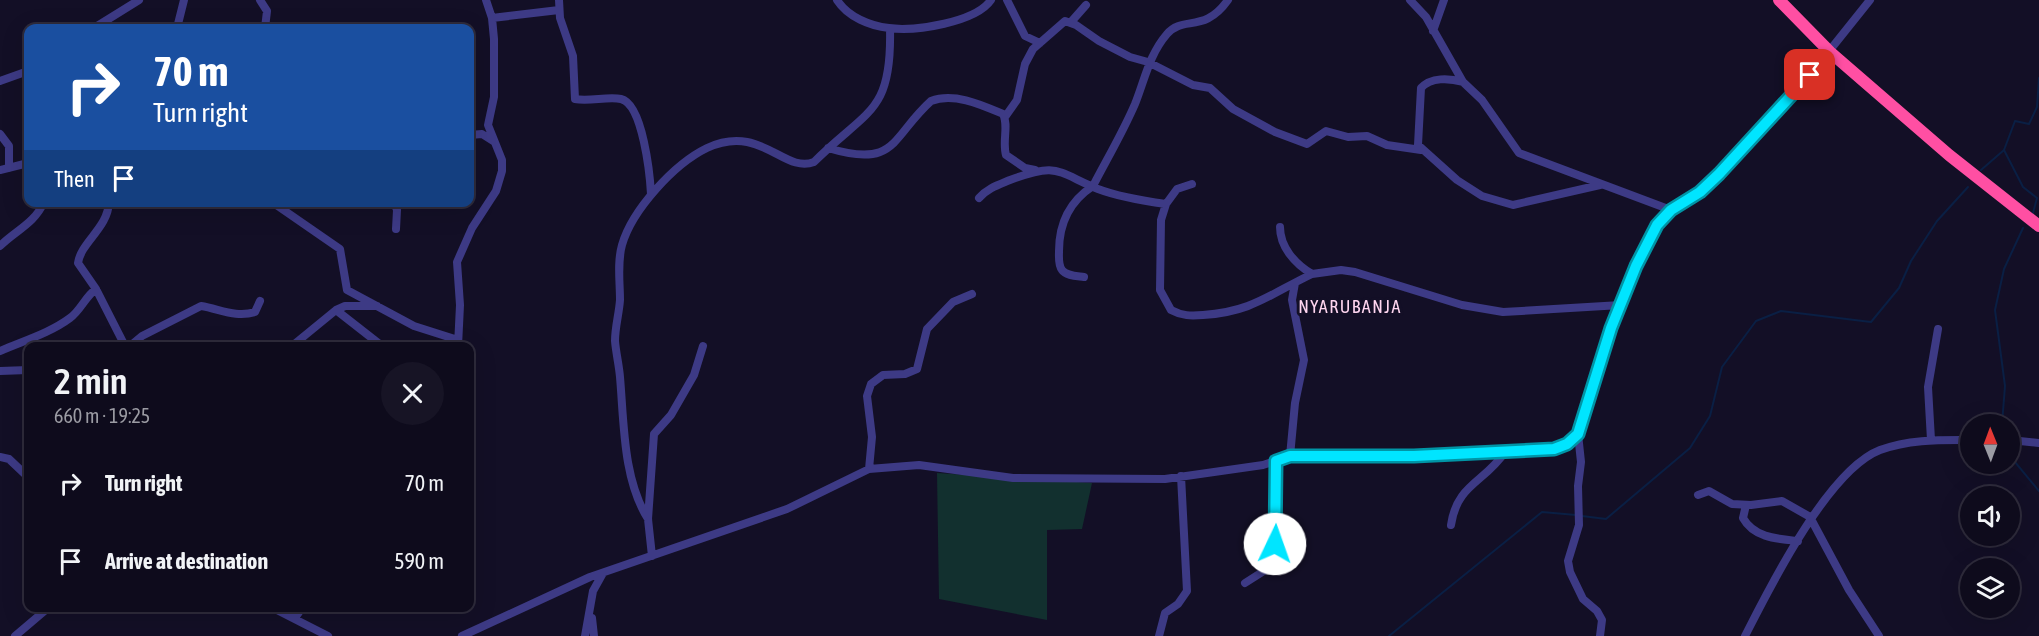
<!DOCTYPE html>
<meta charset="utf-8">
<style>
:root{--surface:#0e0b1c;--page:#171425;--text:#f1f3f6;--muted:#9b9ba3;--line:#2e2b3b}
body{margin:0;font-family:"Asap Condensed",sans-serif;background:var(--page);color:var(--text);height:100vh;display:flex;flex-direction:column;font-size:22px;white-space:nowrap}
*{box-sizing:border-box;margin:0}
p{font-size:20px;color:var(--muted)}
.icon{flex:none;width:33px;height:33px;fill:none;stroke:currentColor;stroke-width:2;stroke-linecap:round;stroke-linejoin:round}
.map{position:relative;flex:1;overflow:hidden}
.side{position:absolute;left:24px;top:342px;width:450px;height:270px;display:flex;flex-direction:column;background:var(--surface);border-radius:12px;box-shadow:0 6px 24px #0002,0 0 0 2px var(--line)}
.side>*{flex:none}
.top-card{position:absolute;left:24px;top:24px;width:450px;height:183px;border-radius:12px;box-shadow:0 6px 24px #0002,0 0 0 2px var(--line);background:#1a4fa0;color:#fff;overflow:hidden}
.needle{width:39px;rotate:359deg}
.tools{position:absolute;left:1960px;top:414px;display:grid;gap:12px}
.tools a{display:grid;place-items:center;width:60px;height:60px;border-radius:50%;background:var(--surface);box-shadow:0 6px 24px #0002,0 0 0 2px var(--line);font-size:30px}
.pin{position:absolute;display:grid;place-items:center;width:51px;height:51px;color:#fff;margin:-26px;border-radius:12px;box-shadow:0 3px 9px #0006}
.me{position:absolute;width:66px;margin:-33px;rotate:3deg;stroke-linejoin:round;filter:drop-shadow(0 0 4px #0008)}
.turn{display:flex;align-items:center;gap:21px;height:126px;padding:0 30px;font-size:27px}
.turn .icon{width:78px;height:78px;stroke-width:2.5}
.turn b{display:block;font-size:42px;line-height:51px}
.then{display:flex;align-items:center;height:57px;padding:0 30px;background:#0003;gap:12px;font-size:22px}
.round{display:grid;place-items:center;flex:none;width:63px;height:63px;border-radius:32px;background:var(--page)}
.headline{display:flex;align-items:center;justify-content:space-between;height:102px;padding:0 30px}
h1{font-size:36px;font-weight:600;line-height:45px}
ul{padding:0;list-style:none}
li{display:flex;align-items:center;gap:18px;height:78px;padding:0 30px}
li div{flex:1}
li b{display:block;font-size:22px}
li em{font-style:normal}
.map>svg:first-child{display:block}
.green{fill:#12302f}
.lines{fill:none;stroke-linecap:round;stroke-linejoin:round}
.stream{stroke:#0a1f44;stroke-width:2}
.minor{stroke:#3d3a85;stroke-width:8}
.highway{stroke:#ff4fa3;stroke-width:12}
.route-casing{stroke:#0095a6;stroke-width:15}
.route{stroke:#00e5ff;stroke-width:10}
.labels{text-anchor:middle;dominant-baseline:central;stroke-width:6;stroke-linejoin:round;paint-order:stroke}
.quarter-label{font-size:18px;letter-spacing:1.5px;fill:#ffd6f0;stroke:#130f26}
</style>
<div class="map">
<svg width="2039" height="636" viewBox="0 0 2039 636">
<rect width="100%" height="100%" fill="#130f26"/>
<path class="green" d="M937,473L1092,483L1082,529L1047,530V620L939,599Z"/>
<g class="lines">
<path class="stream" d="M2004,150L2023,187L2037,198L2033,213
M1981,170L2004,150L2015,121L2029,124L2037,107L2039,78
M2002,424L2005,386L1995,310L2004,269L2023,228
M2010,456L2039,491
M1582,516L1606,519L1690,448L1710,416L1722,367L1756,321L1781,311L1871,322L1899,288L1911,261L1937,221L1968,187
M1389,636L1542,512L1576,515"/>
<path class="minor" d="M260,0L267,11L265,28
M559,0L560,18L573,56L575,99C589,102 608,96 621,99C643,104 650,176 651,194
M837,0C848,17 870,26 889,28C915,32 976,22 991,0
M1007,0L1025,36L1040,43
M1410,0L1426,17L1463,82L1482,100L1519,153L1671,210
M492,18L559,10
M1071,22L1086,5
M94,28L139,0
M177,28L184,0
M1433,31L1444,0
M0,81L28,71
M1463,82C1449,78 1431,77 1421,88L1418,145L1457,180L1482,196L1513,205L1600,185
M1005,117L1017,100L1025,64L1033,49L1065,21L1076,25L1099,41L1130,57L1148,62L1193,85L1210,88L1233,109L1275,132L1307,144L1326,131L1348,137L1367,136L1387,145L1421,150
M0,134L9,146V168
M470,135L482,134L493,141
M828,148C897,169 891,137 931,101C954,92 982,105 1003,114C1009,125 1002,142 1006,155L1025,168L1035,170
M0,170L28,163
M1192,184L1177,189L1166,204L1161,220L1160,290L1171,310C1182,316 1191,316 1203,315C1252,312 1270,294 1312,274
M979,198C988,188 998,185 1010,180C1058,162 1055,171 1098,189C1119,197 1144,201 1166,204
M109,202C108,228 81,242 78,263L96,289L125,346
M272,202L340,249L347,290L414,326L458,340
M394,202L397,210L396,229
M1280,227C1280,247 1295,264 1312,274L1341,270L1355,272L1462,305L1503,312L1621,305
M0,246C15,231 35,223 44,202
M1084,277C1078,276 1066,276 1062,270C1058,265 1059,257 1059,251C1059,224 1070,201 1093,186C1107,159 1123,132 1135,104C1145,79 1149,55 1167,34C1183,15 1204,34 1228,0
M336,310L382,346
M130,346L142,336L201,306C220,309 236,318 255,312L260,301
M292,346L336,310L345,306H377
M458,346L460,305L457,262L472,228L496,191L502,171V160L488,125L494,97V39L492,18L486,0
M0,351C23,341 50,333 70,318C81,310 85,297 96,289
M0,371L28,370
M1578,434L1581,462L1578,486L1579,525L1568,561L1570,572L1583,599L1597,611L1602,620L1600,636
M1931,440L1928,387L1938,329
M2010,440L2039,443
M1290,456L1295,403L1304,360L1292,300L1295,283
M0,457L9,459L28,477
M869,469L872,437L867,396L871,384L883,375L905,374L917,369L927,329L953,302L972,294
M1698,495L1709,491L1732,504L1751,505L1782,501L1812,518
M1746,505L1743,518C1754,538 1778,539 1798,541
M648,519C623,479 624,423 620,377C619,365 616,353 615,341C615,327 619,314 620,300C620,282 617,263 622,245C632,210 674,164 707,148C761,123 784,174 814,162C867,109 892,114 890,29
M1811,519L1849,590L1879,636
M1451,525C1457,484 1484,483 1505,452
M652,556L648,519L654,434L671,415L694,375L703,346
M1245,583L1270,567L1274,561L1277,511L1276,461
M273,608L328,636
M295,618L302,608
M592,618L594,636
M15,636L48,608
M462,636L590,577L787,509L869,469L919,465L1013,478L1165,479L1263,465L1290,456H1414L1554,449C1570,443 1578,436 1584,420L1611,328L1636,266L1657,226L1671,210L1700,192L1719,174L1810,75L1870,0
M585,636L593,591L603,573
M1159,636L1165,613L1178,604L1187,591L1181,476
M1745,636C1770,587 1828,470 1880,450C1910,439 1940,440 1971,440"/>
<path class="highway" d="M1779,0L1830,52L1949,155L2039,226"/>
</g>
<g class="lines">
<defs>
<path id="route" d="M1275,544L1276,461L1290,456H1414L1554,449L1567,444L1578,434L1611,328L1636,266L1657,225L1671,210L1700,192L1719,174L1810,75"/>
</defs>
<use href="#route" class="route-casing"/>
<use href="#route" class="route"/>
</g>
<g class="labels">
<g class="quarter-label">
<text x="1350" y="306">NYARUBANJA</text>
</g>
</g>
</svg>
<div class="tools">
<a><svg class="needle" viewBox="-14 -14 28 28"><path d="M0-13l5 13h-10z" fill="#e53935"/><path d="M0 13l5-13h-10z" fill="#9b9ba3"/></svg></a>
<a><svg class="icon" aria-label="sound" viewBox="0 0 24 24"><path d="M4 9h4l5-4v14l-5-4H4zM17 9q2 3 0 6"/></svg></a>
<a><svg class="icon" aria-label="layers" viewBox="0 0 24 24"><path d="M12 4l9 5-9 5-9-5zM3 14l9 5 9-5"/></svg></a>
</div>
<div class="pin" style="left:1810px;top:75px;background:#d93025"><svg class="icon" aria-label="arrive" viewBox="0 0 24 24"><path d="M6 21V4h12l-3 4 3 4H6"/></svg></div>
<svg class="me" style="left:1275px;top:544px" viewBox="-20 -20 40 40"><circle r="19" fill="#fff"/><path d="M0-13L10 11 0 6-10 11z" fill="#00e5ff"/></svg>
<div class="top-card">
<div class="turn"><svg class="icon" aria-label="right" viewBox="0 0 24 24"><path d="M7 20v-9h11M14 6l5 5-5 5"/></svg><div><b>70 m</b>Turn right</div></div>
<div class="then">Then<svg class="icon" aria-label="arrive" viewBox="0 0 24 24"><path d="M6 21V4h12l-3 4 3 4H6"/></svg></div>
</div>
<section class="side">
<div class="headline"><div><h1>2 min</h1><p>660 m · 19:25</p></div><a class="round"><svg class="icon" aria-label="close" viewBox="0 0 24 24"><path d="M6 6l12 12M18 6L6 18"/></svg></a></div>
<ul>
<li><svg class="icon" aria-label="right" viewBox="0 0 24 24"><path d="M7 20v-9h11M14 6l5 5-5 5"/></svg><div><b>Turn right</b></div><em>70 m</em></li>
<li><svg class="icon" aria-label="arrive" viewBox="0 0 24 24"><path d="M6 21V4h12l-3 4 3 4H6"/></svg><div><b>Arrive at destination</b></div><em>590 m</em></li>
</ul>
</section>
</div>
